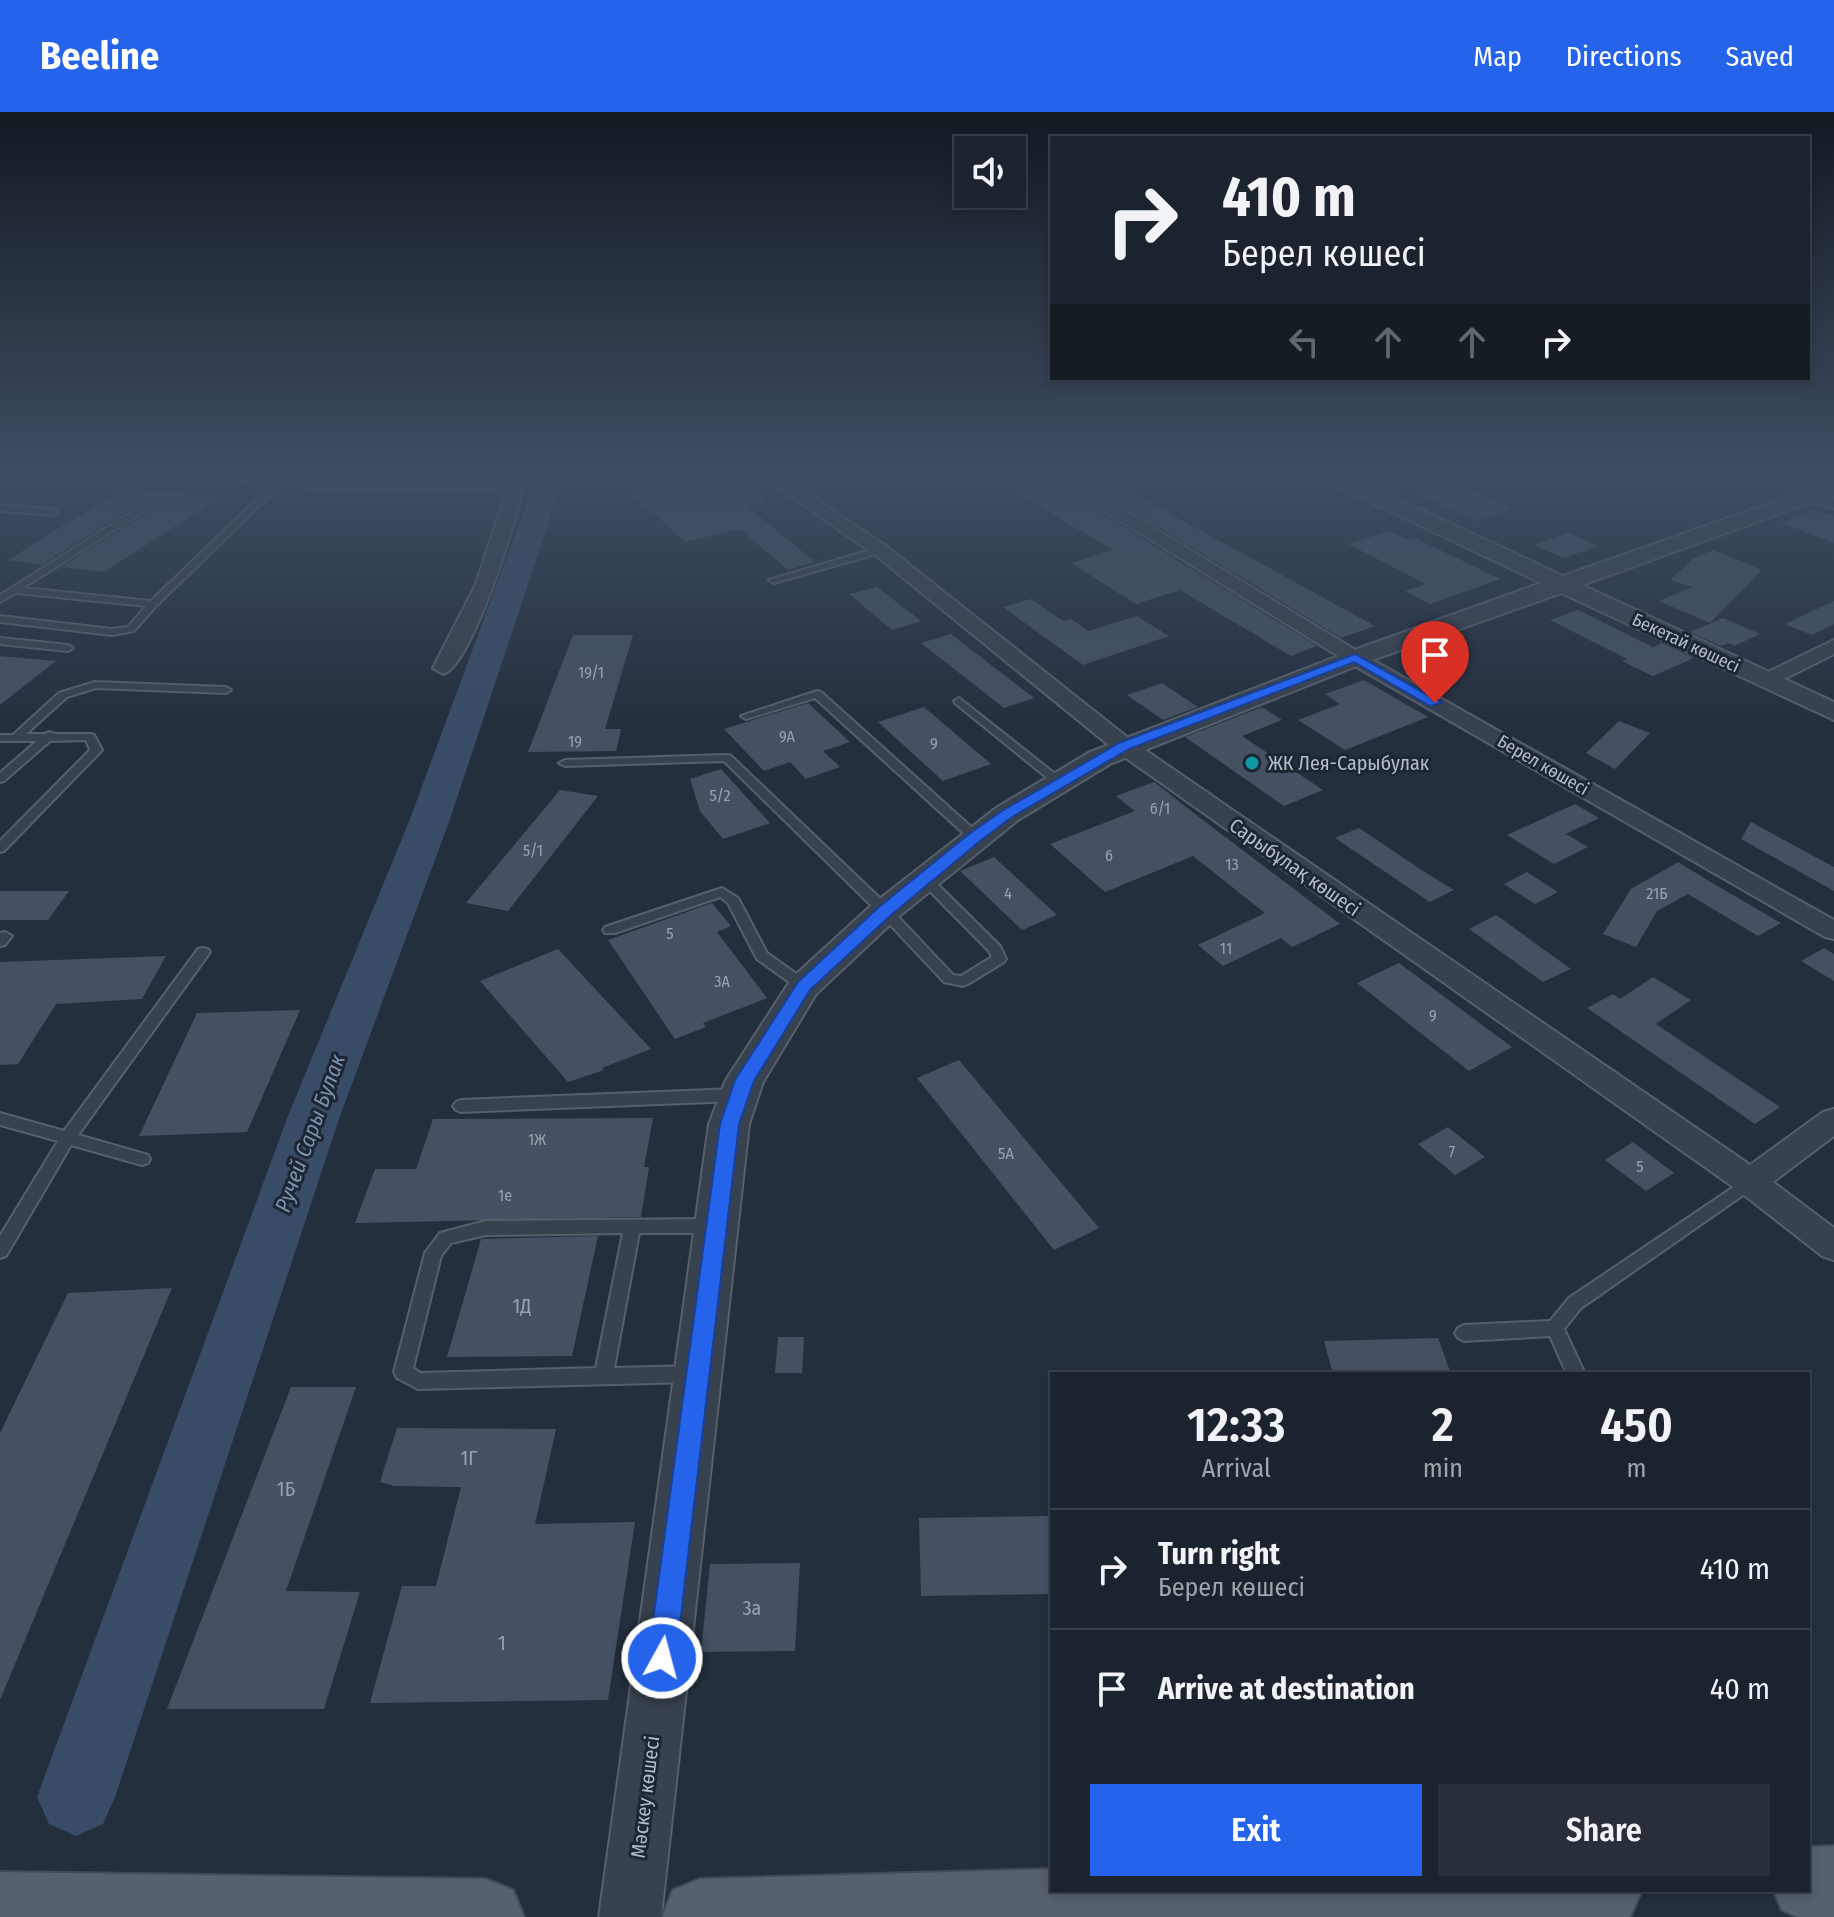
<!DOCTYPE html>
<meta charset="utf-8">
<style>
:root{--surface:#1b232e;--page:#282f3a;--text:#f1f3f6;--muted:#a0a4aa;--line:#39404a;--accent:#2563eb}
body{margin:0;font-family:"Fira Sans Condensed",sans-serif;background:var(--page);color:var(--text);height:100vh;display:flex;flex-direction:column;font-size:30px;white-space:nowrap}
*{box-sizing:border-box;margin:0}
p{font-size:26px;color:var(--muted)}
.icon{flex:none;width:44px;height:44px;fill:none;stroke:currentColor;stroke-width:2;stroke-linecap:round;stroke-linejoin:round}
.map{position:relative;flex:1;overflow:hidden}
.side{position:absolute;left:1050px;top:1260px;width:760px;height:520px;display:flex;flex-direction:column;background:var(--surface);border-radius:0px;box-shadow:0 4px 12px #0003,0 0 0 2px var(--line)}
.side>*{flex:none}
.hud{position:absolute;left:1050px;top:24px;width:760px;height:244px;border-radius:0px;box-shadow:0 4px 12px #0003,0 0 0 2px var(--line);background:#1b232e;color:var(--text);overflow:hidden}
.fabs{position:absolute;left:954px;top:24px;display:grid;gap:16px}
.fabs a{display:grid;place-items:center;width:72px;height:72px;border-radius:0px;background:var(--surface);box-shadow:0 4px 12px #0003,0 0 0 2px var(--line);font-size:40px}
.pin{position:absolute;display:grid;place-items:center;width:68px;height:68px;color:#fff;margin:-82px -34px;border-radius:50% 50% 50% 0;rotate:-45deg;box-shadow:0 0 8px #0007}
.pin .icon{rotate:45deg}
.me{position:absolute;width:88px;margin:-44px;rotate:7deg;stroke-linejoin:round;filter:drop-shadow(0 0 6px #0008)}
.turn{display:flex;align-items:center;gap:28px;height:168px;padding:0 40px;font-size:36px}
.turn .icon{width:104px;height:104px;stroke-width:2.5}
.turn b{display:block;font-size:56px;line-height:68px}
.lanes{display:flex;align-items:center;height:76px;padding:0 40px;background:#0003;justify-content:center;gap:40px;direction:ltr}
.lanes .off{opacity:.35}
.eta{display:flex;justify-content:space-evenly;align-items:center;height:136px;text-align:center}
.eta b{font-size:48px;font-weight:600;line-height:56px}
.primary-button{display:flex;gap:16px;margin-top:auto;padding:16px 40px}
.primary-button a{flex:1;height:92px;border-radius:0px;background:var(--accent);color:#fff;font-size:32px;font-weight:600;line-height:92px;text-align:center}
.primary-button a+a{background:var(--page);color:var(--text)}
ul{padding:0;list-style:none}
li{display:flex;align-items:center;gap:24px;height:120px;padding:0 40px;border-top:2px solid var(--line)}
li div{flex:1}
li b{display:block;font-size:30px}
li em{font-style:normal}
header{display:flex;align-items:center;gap:48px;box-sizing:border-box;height:112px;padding:0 40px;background:var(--accent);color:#fff}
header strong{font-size:38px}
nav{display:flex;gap:44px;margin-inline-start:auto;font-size:28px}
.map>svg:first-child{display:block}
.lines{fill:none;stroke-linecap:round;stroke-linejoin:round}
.river{fill:#394c67;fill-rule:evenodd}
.building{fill:#455162}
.service-casing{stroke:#565f6c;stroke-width:4}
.minor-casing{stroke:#565f6c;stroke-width:4}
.tertiary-casing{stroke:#565f6c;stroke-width:4}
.primary-casing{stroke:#414a57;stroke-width:4}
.service{fill:#38414e;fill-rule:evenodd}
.minor{fill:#38414e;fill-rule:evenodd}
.tertiary{fill:#38414e;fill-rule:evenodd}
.primary{fill:#56606e;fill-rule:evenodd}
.route{fill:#2563eb;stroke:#184099;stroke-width:2}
.culture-dot{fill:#0f9aa8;stroke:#1d2633;stroke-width:3}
.labels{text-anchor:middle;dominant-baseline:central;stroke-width:6;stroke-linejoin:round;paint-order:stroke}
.number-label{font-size:16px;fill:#98a1af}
.far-street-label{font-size:18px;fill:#b4bcc9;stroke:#1d2633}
.poi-label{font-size:20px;fill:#b4bcc9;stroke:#1d2633;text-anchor:start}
.street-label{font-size:20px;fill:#b4bcc9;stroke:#1d2633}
.near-number-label{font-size:20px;fill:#98a1af}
.water-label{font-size:22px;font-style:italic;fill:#7c92b1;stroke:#1d2633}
</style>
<header>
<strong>Beeline</strong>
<nav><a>Map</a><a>Directions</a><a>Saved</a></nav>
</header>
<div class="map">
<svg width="1834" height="1805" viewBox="0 0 1834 1805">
<rect width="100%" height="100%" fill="#242f3e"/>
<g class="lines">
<path class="river" d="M534,359H562L559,379L450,707L340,1004L115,1685L103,1712L76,1724L49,1712L37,1685L288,1004L410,707L531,379Z"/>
</g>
<path class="building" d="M708,359H733L767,390L747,394L815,450L788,458L740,417L685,430L626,376Z
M1037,359L1038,362L1317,534L1291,544L1180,478L1136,492L1071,451L1113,438L997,369Z
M1066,359H1092L1375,514L1341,526Z
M1449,359H1510V364L1468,377L1513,397L1478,409L1415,380L1421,378L1411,374Z
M124,376L220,385L104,460L61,455L154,397L153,387L147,386L42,453L8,448Z
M1815,398L1834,404V431L1782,411Z
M1389,419L1408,428L1415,426L1500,467L1430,492L1405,479L1426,472L1348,432Z
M1568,421L1598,434L1564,446L1534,433Z
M1713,438L1762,458L1710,511L1659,489L1692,475L1670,468L1694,446Z
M877,475L921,509L892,518L849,482Z
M1031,487L1063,509L1071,507L1088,519L1137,504L1169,524L1083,553L1003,495Z
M1834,489V512L1812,523L1785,512Z
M1578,498L1653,535L1662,531L1694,546L1653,564L1622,549L1627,547L1550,508Z
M1723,506L1760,522L1734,534L1729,531L1721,534L1690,520Z
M951,522L1034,586L1004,596L921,531Z
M573,523H633L605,617H621L616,639L528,640Z
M0,544L56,549L0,593Z
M1364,568L1428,605L1345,638L1298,608L1340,592L1325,582Z
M1162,571L1198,595L1163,608L1127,583Z
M808,591L850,630L823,639L840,655L806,667L790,650L764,659L724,617Z
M924,595L991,652L943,669L878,610Z
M1262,595L1282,608L1242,624L1323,678L1284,694L1185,625Z
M1619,609L1650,621L1615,657L1586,641Z
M721,657L770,711L723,727L700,699L690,667Z
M1154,670L1203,708L1340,812L1292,835L1281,826L1223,854L1198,833L1265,801L1193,744L1105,780L1050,732L1135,699L1116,684Z
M560,678L598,684L508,799L466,791Z
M1575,692L1599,706L1566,722L1588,735L1554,752L1507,723Z
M1751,710L1834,755V779L1741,727Z
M1359,716L1423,759L1454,778L1430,790L1335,726Z
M994,745L1057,803L1022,818L960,759Z
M1678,750L1709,769L1781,811L1758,824L1688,782L1657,799L1636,835L1603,822L1631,777Z
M1527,760L1558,780L1535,792L1504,772Z
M0,779H69L48,808H0Z
M712,791L731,814L717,820L767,886L703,911L706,915L675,927L608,828Z
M1496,803L1571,857L1543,870L1469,817Z
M1824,836L1834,842V869L1801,849Z
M558,837L651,937L602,956L604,958L568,970L480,869Z
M166,844L142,887L56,892L18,952L0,953V850Z
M1399,851L1512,935L1469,959L1357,871Z
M1653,865L1691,888L1656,912L1780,995L1755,1012L1587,896L1613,882L1620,887Z
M300,898L247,1020L139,1024L197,901Z
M959,948L1099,1116L1054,1138L917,966Z
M653,1006L644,1055H649L641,1105L355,1111L375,1057H416L433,1007Z
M1448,1015L1485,1045L1455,1063L1418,1032Z
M1633,1030L1674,1061L1646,1079L1605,1048Z
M598,1124L572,1244L447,1245L481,1127Z
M172,1176L0,1588V1321L68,1181Z
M778,1225H804L802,1261H775Z
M1438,1226L1451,1262H1333L1324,1229Z
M291,1275H356L286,1479L360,1480L324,1597H167Z
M397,1316L556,1317L535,1412L635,1410L608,1588L370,1591L402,1474H436L461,1375L394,1374L380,1370Z
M1052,1404V1482L921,1484L919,1406Z
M800,1451L795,1539L701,1540L710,1452Z"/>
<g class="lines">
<defs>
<path id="service" d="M353,359H361L357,366H368L372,368L368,370H348L347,368Z
M476,359H484L479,369H476L393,370L389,368L393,366L473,365Z
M509,359H517L514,368L507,366Z
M1742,359H1754L1817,385L1810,387Z
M279,366L286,368L156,494L134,519L112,523L0,510V504L112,517L128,515L146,494L16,481L0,490V483L149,389L152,390V394L23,476L151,489Z
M0,393L53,397L57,400L53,403L0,399Z
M880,435L883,436V440L774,471L769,468Z
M0,526L68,533L73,536L68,539L0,532Z
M95,570L226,575L231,578L226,581L96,576L67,585L26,622H44L50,620L55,622H90L94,623L102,638L4,739L0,740V729L90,638L86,628L50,629L4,669L0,670V661L37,629H0V623H13L59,581Z
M817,579L821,580L979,722L981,725L979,728H971L815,586L746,607L741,604Z
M959,586L1064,669V673H1056L955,591L954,589Z
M727,643L731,644L890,796L953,863L961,864L992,845L989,839L920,769L918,766L920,763H928L1000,834L1006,847L1004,850L968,872L963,874L944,870L880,802L724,649L565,654L559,651L565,648Z
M722,776L738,786L767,841L809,871L811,874L809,877H799L757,847L728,791L720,785L615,821H605L603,818L605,815Z
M5,820L12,824L5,833L0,834V821Z
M203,836L208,837L210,840L208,843L78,1023L148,1043L150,1047L148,1051L142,1053L71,1033L6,1144L0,1146V1124L58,1029L0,1013V1001L64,1019L198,837Z
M736,977L741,979L743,983L741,987L736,989L461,1000L456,998L453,994L456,990L461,988Z
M1750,1064L1756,1066L1758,1070L1756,1074L1581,1196L1564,1217L1585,1262H1567L1550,1224L1464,1229L1458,1226L1455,1221L1458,1216L1464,1213L1550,1209L1569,1186Z
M712,1107L718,1109L720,1114L718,1119L712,1121H639L614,1256L693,1254L699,1256L702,1262L699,1268L693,1270L418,1277L397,1266L394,1260L425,1141L440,1121L486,1109ZM623,1121L596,1256L420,1261L413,1256L441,1144L451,1131L486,1123Z"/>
<path id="minor" d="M83,359H161L159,362C138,367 100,372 83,359Z
M199,359H251L320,367L497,368L522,381C515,412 471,555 443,562L433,556L476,472L505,383L494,378L320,377L207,364Z
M760,359H775L886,434L1132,629L1750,1053L1823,1000L1834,997V1024L1773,1070L1834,1116V1148L1822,1144L1739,1079L1116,639L874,442L761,364Z
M1040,359H1060L1362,542L1834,808V827L1825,825L1348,550Z
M1420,359H1446L1365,386L1357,381L1359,378Z
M1813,380L1834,386V396L1807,389L1805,385Z
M1834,528V542L1774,572H1760L1757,568L1760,564Z"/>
<path id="tertiary" d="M1311,359H1338L1563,464L1834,369V382L1582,473L1834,590V608L1561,481L1364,551L1110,652L1018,708L897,806L816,882L763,970L749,1012L661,1805H599L709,1012L726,968L792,866L873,792L996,696L1090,640L1346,541L1541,471L1314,363Z"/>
<path id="primary" d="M1834,1734V1805H1798L1782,1798L1773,1778H1808V1735Z
M1052,1757V1778H1642L1630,1805H662L673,1778L700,1767Z
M0,1760L486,1767L513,1778L524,1805H0Z"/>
</defs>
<use href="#service" class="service-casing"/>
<use href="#minor" class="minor-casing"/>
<use href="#tertiary" class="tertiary-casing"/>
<use href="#primary" class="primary-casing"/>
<use href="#service" class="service"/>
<use href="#minor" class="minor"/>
<use href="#tertiary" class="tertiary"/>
<use href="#primary" class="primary"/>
</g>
<linearGradient id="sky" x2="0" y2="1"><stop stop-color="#141a22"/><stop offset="0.59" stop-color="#3f4d63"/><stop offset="1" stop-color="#3f4d63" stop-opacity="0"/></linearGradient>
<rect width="1834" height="612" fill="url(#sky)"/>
<path class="route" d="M1355,542L1442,591L1430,594L1354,550L1129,637L1012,705L980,729L891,803L810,878L754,969L739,1012L676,1546L672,1556L662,1560L652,1556L648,1546L720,1012L735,968L798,870L879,795L969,722L1002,699L1119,631Z"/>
<circle class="culture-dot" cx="1252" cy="651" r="8"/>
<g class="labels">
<g class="number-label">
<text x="591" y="560">19/1</text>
<text x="787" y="624">9А</text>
<text x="575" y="629">19</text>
<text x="934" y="631">9</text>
<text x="720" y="683">5/2</text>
<text x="1160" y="696">6/1</text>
<text x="533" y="738">5/1</text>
<text x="1109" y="743">6</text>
<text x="1232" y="752">13</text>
<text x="1008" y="781">4</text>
<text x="1657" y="781">21Б</text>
<text x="670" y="821">5</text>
<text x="1226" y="836">11</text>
<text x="722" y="869">3А</text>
<text x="1433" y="903">9</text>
<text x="537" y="1027">1Ж</text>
<text x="1452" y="1039">7</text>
<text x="1006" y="1041">5А</text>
<text x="1640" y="1054">5</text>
<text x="505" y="1083">1е</text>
</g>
<g class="far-street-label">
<text transform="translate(1686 531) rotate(25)">Бекетай көшесі</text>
<text transform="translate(1543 653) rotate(30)">Берел көшесі</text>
</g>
<g class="poi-label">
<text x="1268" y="651">ЖК Лея-Сарыбулак</text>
</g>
<g class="street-label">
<text transform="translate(1295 755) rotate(35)">Сарыбұлақ көшесі</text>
<text transform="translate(645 1685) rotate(-83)">Мәскеу көшесі</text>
</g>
<g class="near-number-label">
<text x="522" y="1194">1Д</text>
<text x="469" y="1346">1Г</text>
<text x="286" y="1377">1Б</text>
<text x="752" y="1496">3а</text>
<text x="502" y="1531">1</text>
</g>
<g class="water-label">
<text transform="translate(310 1021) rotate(-70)">Ручей Сары Булак</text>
</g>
</g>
</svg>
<div class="fabs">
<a><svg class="icon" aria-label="sound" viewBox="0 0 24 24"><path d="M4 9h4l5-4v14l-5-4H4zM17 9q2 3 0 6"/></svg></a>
</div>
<div class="pin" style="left:1435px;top:591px;background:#d93025"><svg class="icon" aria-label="arrive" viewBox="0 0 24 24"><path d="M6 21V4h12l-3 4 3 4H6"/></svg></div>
<svg class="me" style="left:662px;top:1546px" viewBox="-20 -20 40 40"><circle r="17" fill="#2563eb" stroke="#fff" stroke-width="3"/><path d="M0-11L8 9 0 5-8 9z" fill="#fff"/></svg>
<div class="hud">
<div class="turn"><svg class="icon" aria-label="right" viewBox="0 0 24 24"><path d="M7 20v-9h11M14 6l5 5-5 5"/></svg><div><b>410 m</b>Берел көшесі</div></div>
<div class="lanes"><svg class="icon off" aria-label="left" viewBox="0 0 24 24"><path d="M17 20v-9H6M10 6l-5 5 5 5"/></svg><svg class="icon off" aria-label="ahead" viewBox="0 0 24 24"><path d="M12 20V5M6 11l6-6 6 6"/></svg><svg class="icon off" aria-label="ahead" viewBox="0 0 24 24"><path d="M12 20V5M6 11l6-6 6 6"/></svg><svg class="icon" aria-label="right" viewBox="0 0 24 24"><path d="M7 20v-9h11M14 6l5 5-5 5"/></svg></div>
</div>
<section class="side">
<div class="eta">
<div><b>12:33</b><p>Arrival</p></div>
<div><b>2</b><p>min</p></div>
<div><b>450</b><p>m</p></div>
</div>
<ul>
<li><svg class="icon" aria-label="right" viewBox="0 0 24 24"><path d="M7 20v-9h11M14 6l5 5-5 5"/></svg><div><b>Turn right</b><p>Берел көшесі</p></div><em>410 m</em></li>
<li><svg class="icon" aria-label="arrive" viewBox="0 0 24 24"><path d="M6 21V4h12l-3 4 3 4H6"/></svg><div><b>Arrive at destination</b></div><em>40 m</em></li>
</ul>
<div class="primary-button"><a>Exit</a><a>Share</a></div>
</section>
</div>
